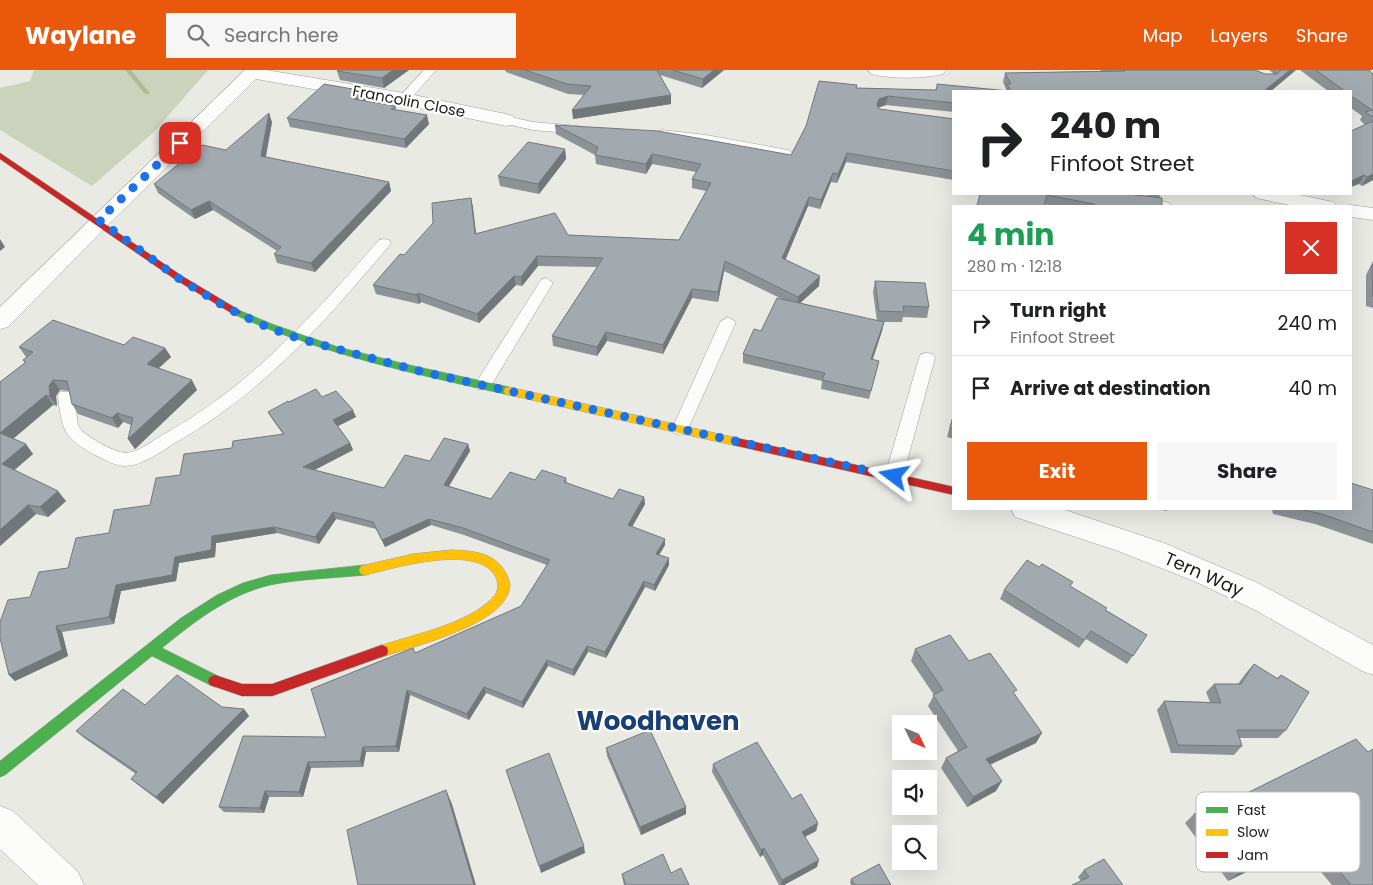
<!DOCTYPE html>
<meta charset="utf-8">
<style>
:root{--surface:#fff;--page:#f6f6f6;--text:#202124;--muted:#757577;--line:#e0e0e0;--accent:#ea580c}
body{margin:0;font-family:Poppins,sans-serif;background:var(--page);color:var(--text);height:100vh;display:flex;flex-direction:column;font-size:19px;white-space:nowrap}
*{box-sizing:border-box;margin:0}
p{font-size:16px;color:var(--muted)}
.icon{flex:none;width:28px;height:28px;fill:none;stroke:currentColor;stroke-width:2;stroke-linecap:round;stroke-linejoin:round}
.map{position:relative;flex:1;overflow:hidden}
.drawer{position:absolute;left:952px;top:135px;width:400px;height:305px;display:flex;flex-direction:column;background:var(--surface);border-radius:0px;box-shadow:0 5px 20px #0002}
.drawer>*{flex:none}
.hud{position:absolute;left:952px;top:20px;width:400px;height:105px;border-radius:0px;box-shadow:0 5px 20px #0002;background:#fff;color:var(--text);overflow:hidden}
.needle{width:32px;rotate:133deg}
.buttons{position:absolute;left:892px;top:645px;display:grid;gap:10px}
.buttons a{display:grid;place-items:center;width:45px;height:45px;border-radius:0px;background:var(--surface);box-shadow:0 5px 20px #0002;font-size:25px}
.pin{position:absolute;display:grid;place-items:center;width:42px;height:42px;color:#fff;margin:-21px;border-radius:10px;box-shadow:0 2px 8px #0006}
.me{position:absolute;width:55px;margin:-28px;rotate:283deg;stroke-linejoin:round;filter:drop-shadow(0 0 4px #0008)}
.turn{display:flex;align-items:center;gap:18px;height:105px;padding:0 15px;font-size:22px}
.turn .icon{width:65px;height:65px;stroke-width:2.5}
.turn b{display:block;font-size:35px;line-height:42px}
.round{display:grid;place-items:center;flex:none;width:52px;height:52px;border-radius:0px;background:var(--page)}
.summary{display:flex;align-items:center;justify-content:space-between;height:85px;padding:0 15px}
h1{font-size:30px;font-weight:700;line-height:38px;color:#1e9e55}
.button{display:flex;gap:10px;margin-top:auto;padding:10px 15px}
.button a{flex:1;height:58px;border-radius:0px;background:var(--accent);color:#fff;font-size:20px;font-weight:700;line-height:58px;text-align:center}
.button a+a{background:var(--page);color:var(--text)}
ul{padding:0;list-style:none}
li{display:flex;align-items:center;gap:15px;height:65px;padding:0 15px;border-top:1px solid var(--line)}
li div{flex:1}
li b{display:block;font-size:19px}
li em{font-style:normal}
header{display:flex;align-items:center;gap:30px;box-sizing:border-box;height:70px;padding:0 25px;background:var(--accent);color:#fff}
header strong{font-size:24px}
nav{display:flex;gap:28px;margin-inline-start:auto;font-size:18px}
.search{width:350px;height:45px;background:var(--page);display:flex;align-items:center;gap:12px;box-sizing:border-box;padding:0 18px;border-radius:0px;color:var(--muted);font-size:19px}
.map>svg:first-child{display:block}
.green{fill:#ccd3bc}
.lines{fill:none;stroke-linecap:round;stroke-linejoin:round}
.stream{fill:#b0bc95;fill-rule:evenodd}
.lane-casing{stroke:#9d9f9a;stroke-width:1}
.street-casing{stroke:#9d9f9a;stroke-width:1}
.fast-casing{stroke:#9d9f9a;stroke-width:1}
.slow-casing{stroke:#9d9f9a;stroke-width:1}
.jam-casing{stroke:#9d9f9a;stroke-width:1}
.lane{fill:#fcfcfb;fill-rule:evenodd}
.street{fill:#fcfcfb;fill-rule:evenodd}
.fast{fill:#4caf50;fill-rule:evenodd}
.slow{fill:#ffc107;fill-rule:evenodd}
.jam{fill:#c62828;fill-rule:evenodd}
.wall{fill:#8c9296}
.shaded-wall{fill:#72777a}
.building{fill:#a3aaaf;stroke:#72777a}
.route{stroke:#1a73e8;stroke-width:9;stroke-dasharray:0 16.2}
.labels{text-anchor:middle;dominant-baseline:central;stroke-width:4.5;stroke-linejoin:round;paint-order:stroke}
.far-street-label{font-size:15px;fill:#1a1c17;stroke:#fff}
.street-label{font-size:18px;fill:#1a1c17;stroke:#fff}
.near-district-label{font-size:26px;font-weight:bold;fill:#184074;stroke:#fff}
.key{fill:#fff;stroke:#babbb9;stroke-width:1}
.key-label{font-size:14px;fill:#1a1c17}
</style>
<header>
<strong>Waylane</strong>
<div class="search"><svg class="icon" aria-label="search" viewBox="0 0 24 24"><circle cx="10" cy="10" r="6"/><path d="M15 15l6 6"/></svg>Search here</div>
<nav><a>Map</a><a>Layers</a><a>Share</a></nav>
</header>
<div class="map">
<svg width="1373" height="815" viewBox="0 0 1373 815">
<rect width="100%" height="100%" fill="#e8eae3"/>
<path class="green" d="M34,0H208L154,62L92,116L0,60V18L30,11Z"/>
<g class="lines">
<path class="stream" d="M125,0H131L149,22V24H145Z"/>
<defs>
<path id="lane" d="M424,0H436L408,32H400V26Z
M506,46L533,52L579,56L585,60L579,64L533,60L502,53L500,50L502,47Z
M662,60L706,65L788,80L794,84L788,88L658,67L656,64Z
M1101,124H1133L1169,133L1171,136C1159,137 1108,132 1101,124Z
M384,169L389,170L391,173L389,176C323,254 265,321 175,373C160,382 143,396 124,396C113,395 104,389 95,385C64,368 62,361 58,326L60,322H72L74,326L78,355L82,361C90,368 115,383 126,383C140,382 154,369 166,363C252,315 315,243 379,170Z
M546,208L553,213L489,319H477L475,315L477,311L541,210Z
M728,247L736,252L688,359L686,363L680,365L674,363L672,359L720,252Z
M927,283L933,284L935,288L903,406L900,411L894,413L888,411L885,406L919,288L921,284Z"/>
<path id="street" d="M245,0H266L404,23L506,44L513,46L516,50L513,54L506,56L404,35L256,9L107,156L8,257L0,259V237Z
M868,0H946L943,4C921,9 893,9 871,4Z
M1253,124H1295L1333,132L1337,136H1294L1256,128Z
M1351,135L1373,138V150L1351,147V136H1344Z
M1011,439H1062L1164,473L1258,513L1373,575V605L1362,601L1255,540L1194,511L1118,481L1015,447Z
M0,736L13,741L78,802L84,815H38L0,779Z"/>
<path id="fast" d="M236,239L272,254L338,277L405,294L509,317L514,321L509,325C415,304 321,284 233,244L231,242Z
M365,495L369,496L371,500L369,504L365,505C336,508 298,509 270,515C228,525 194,552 162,578L220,607L222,611L220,615L215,617L210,615L152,586L5,705L0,707V691L181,548L217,525L243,513L271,505Z"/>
<path id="slow" d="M509,317L737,368L742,372L737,376L505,324L504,321L505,318Z
M452,480C479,481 502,484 510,514C510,554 413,576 382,587L377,585L376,581L377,577C411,565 460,556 487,533C495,527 500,520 497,510C483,471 394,498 365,505L361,504L359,500L361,496L413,484Z"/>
<path id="jam" d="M0,83L182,206L239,240L241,242L239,244H233L176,210L0,89Z
M737,368L954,417V425L733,375L732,372Z
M382,575L387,577L388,581L387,585L272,626H242L210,615L208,611L210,607L215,605L242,614H272Z"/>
</defs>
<use href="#lane" class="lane-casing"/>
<use href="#street" class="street-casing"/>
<use href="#fast" class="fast-casing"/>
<use href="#slow" class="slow-casing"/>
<use href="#jam" class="jam-casing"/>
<use href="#lane" class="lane"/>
<use href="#street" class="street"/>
<use href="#fast" class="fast"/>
<use href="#slow" class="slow"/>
<use href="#jam" class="jam"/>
</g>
<path class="wall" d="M409,0L384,18L340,10L337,1Z
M505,0H724L702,18L660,5L671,34L573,49L585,25L568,24L506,2Z
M1099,0H1255L1265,4H1274L1269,0H1296L1271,21H954V42L886,35L878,38L879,39L954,49V110L846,92L837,113L831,112L820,139L808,136L785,190L819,216L800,233L877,251L873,222L875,211L929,237L927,248L903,247L902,252H880H884L882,261L872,290L879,291L869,329L821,319L822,311L743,293V284L784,230L724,201L718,232L692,228L663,284L607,271L597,286L553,276L552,266L597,197L538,196L522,216L516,215L479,253L421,232L419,234L376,224L373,215L404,185L471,128L476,163L568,165L679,170L706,121L692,118V109L696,102L652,94L646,104L596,94L595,85L556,64L555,55L791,85L857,18L934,20L936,19L937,14L1006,21V19L1003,12L1005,3L1102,1Z
M1300,0H1369L1373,4V110L1362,116L1359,114L1365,55L1360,50L1362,46L1351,38V21H1328Z
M367,30L366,31L396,36V40L429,54L406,78L290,57L287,48Z
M272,52L266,87L389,112L391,121L315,202L277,193L274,184L277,181L213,140L195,149L158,123L154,114L226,80Z
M565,79L566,89L539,124L500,116L498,106Z
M972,124H1128L1154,127L1140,124H1161L1159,128L1162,136H1056Z
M1373,191V238L1366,236V205Z
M954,241V253L952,248Z
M124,275L165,278L171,287L159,298L197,320L135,379L128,369L131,355L123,352L118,358L78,344L72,334L69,321L60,320L56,326L57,336L53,335L13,369L33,384L14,400L66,431L48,447L36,444L0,476V312L25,293L23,290L27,287H26L19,277Z
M322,327L356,347L338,356L350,373L353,380L314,400L384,418L430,391L468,374L470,381L449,416L491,429L535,410L566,408L567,413L613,429L644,427L645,434L632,457L665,475L659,485L669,495L655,521L645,517L606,588L588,582L574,606L548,596L523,638L486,623L469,650L410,625L399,682H366L363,697L311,698L303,727H269L264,743L224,742L219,737L326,667L415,583L521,536L547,495L464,465L431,455L385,477L376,459L336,449L319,474L277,463L216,473L215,487L179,493L176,511L121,521L114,554L62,562L68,586L15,611L9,605L30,527L68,498L109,463L150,435L180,405L232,378L283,364L272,349L268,342L289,332Z
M954,341V369L947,367Z
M1373,420V474L1315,454L1273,444L1272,439H1351Z
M1159,439H1168L1166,441Z
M1071,517L1106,540L1147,565L1127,594L1086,569L1079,578L1000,529L1004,520Z
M915,579L969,591L1014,624L1036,673L990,695L996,721L967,737L941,698L946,688L958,681L928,636L934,625L911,591Z
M1254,594L1277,608L1281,605L1286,660L1278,668H1239L1242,676L1234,685L1171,683L1157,640L1164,631L1210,632L1206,622L1214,614H1238L1246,603Z
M145,635L222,637L244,639L249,646L163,734L138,715L131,709L136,704L84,668L76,661Z
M1356,669L1373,815H1332L1299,776L1228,811L1185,753L1194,744L1233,730Z
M606,678L686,737V744L641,765L607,686Z
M713,694L792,729L818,753L816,761L805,767L817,797L784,815H779L763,785L760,787L712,702Z
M1084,800L1123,815L1081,811L1078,807Z
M671,803L689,815H624L623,811L622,804Z
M851,809L891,815H851L850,812Z"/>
<path class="shaded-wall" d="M393,0H409L384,18L382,8Z
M714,0H724L702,18L703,9Z
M1290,0H1296L1271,21H1264Z
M364,21L367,30L356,38L354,29Z
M671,25V34L573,49L572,40Z
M888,26L886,35L877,38V35L879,29Z
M269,43L272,52L264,95L261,86Z
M427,45L429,54L406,78L404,69Z
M565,79L566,89L539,124L538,114Z
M847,83L846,92L837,113L838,104Z
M652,84V94L646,104V94Z
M833,103L831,112L820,139L821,130Z
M1373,104V110L1362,116L1367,107Z
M1364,105L1359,114L1351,117V111Z
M389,112L391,121L315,202L311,193Z
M809,127L808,136L782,198V188Z
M471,128L473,137L477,173L475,164Z
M209,131L213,140L195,149L191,140Z
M0,169L5,177L0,181Z
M537,186L538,196L522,216L521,207Z
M725,191L724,201L718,232V222Z
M514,206L516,215L479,253L477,244Z
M820,206L819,216L797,236L798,227Z
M692,219V228L663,284V275Z
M418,223L421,232L419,234L417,225Z
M884,252L882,261L870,298L871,289Z
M606,262L607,271L597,286V277Z
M165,278L171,287L152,304L147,294Z
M53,310L60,320L56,326L57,336L50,327L49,316Z
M192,310L197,320L135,379L128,369Z
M46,325L53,335L8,373L0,363Z
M353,340L356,347L336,357L333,350Z
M117,343L123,352L118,358L112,348Z
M350,373L353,380L307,404L303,397Z
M26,374L33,384L10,404L2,394Z
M468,374L470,381L446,421L444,415Z
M58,421L66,431L48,447L40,437Z
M644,427L645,434L629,462L628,455Z
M28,435L36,444L0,476V460Z
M333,442L336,449L319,474L315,467Z
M429,449L431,455L385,477L382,470Z
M274,457L277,463L216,473L215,487L179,493L176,511L121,521L114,554L109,547L116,515L175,487L212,466Z
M665,469V475L656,490V484Z
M669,488V495L655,521L654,515Z
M644,511L645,517L606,588L605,582Z
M56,556L62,562L68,586L15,611L9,605Z
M587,576L588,582L574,606L573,600Z
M547,590L548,596L523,638L522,632Z
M484,617L486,623L469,650L467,644Z
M407,620L410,625L399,682L396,676Z
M244,639L249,646L163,734L156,727Z
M1042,663L1036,673L980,699L986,689Z
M363,677L366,682L363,697L360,691Z
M308,692L311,698L303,727L299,722Z
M1002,711L996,721L967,737L973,727Z
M446,720L452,734L476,815H474Z
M265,721L269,727L264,743L260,738Z
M686,737V744L641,765L640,757Z
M818,753L816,761L800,769L802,762Z
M1311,767L1299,776L1228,811L1239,803Z
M584,776L585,783L541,803L539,796Z
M764,778L763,785L760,787L761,780Z
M819,790L817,797L784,815H781L782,810Z"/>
<path class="building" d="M338,0H393L382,8L337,1Z
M525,0H657L671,25L572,40L591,16L567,14Z
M672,0H714L703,9Z
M1123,0H1255L1265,4H1277L1281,0H1290L1264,21H1011L1007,14H1011L1005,3L1125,1Z
M1316,0H1369L1373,4V47L1365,42L1372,40L1351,26V21H1345Z
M819,11L857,15L856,18L934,20L937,19V14L1009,21H954V33L888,26L879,29L877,35L879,39L954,49V101L847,83L838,104L833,103L821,130L809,127L782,188L820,206L798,227L725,191L718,222L692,219L663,275L606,262L597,277L552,266L603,188L537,186L521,207L514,206L477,244L418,223L417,225L373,215L400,184L404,185L433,153L432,133L471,128L475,164L555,143L568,165L679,170L711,113L692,109L701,94L652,84L646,94L595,85L598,77L555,55L658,61L791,85L806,56Z
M324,14L364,21L354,29L396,36L391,39L427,45L404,69L287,48Z
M269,43L261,86L389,112L311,193L274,184L281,177L209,131L191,140L154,114L202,75L226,80Z
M1373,51V104L1367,107L1364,105L1351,111V61Z
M528,72L565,79L538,114L498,106Z
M980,124H1128L1162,128V136H1094V134L1047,125L1044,136H977Z
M1373,194V227L1372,195Z
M875,211L925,213L929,237L903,236L904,242L879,241Z
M777,228L884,252L871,289L879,291L871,321L822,310L825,303L743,284L754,259L761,261Z
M53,250L124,275L133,267L165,278L147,294L192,310L128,369L133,348L117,343L112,348L72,334L67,311L53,310L49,316L50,327L46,325L0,363L26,374L2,394L58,421L40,437L28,435L0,460V312L26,292L23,290L33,282L19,277Z
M316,319L322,327L336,321L353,340L333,350L350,373L303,397L384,418L405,385L430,391L444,368L468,374L444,415L491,429L510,402L535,410L542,400L566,408L564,412L613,429L619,419L644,427L628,455L665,469L656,484L669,488L654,515L644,511L605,582L587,576L573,600L547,590L522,632L484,617L467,644L407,620L396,676L363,677L360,691L308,692L299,722L265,721L260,738L219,737L243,666L326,667L311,619L413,578L415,583L521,536L550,490L463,458L429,449L382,470L373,452L333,442L315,467L274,457L212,466L211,480L175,487L172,505L116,515L109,547L56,556L62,580L9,605L0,568V552L8,530L30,527L39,502L68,498L76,468L109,463L114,440L150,435L156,408L180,405L184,384L232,378L233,371L284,364L268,342L288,331L289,332Z
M954,343V359L950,358Z
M1351,413L1373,420V462L1322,444L1299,439H1351Z
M1027,490L1039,497L1042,494L1073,512L1070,516L1107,538L1105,540L1147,565L1133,586L1091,561L1084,570L1004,520Z
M950,565L969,591L990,583L1017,620L1013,622L1042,663L986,689L1002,711L973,727L946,688L967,677L933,625L943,620L915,579Z
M1254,594L1278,609L1281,605L1309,622L1286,660H1237L1242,676L1178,675L1164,631L1221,633L1214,614H1241Z
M177,605L222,637L244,639L156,727L131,709L137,702L76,661L123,619L145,635Z
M650,660L686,737L640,757L606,678Z
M1356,669L1368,682L1373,679V815H1351L1311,767L1239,803L1194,744L1231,726L1233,730Z
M757,672L792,729L801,724L818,753L802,762L819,790L782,810L764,778L761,780L713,694Z
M549,683L584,776L539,796L506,700Z
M446,720L474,815H358L347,760Z
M663,784L671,803L681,798L689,815H626L622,804Z
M1104,789L1123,815H1072L1089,807L1084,800Z
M879,794L891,815H855L851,809Z"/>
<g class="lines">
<path class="route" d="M180,73L99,150L178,208L227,238L267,257L300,269L423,302L894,406"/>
</g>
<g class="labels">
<g class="far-street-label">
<text transform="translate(409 31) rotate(11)">Francolin Close</text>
</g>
<g class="street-label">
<text transform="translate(1204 504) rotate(24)">Tern Way</text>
</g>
<g class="near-district-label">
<text x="658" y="651">Woodhaven</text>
</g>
</g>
<rect x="1196" y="722" width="164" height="80" rx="8" class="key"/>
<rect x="1206" y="737" width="22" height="6" fill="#4caf50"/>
<rect x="1206" y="759" width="22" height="7" fill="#ffc107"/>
<rect x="1206" y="782" width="22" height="6" fill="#c62828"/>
<g class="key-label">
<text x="1237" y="745">Fast</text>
<text x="1237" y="767">Slow</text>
<text x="1237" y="790">Jam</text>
</g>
</svg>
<div class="buttons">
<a><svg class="needle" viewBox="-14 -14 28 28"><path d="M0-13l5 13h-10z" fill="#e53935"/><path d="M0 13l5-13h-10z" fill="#757577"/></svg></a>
<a><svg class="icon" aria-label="sound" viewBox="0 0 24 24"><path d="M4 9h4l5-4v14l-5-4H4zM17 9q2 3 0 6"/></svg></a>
<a><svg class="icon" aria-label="search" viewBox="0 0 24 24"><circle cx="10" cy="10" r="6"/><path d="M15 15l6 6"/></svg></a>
</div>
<div class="pin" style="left:180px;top:73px;background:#d93025"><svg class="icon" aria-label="arrive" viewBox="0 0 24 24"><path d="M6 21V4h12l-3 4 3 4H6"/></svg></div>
<svg class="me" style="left:894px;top:406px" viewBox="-20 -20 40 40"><path d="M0-17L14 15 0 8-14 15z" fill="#1a73e8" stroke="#fff" stroke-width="4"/></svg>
<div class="hud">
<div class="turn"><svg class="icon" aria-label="right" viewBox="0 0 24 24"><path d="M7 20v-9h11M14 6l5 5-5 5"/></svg><div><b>240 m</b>Finfoot Street</div></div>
</div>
<section class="drawer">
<div class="summary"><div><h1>4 min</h1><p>280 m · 12:18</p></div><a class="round" style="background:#d93025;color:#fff"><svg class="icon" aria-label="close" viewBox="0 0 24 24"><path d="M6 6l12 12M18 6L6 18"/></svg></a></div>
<ul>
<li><svg class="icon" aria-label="right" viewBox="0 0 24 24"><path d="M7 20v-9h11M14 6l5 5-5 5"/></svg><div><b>Turn right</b><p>Finfoot Street</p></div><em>240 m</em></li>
<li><svg class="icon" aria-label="arrive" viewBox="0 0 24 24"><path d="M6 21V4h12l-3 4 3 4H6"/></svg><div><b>Arrive at destination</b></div><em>40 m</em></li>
</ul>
<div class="button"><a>Exit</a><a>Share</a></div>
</section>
</div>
